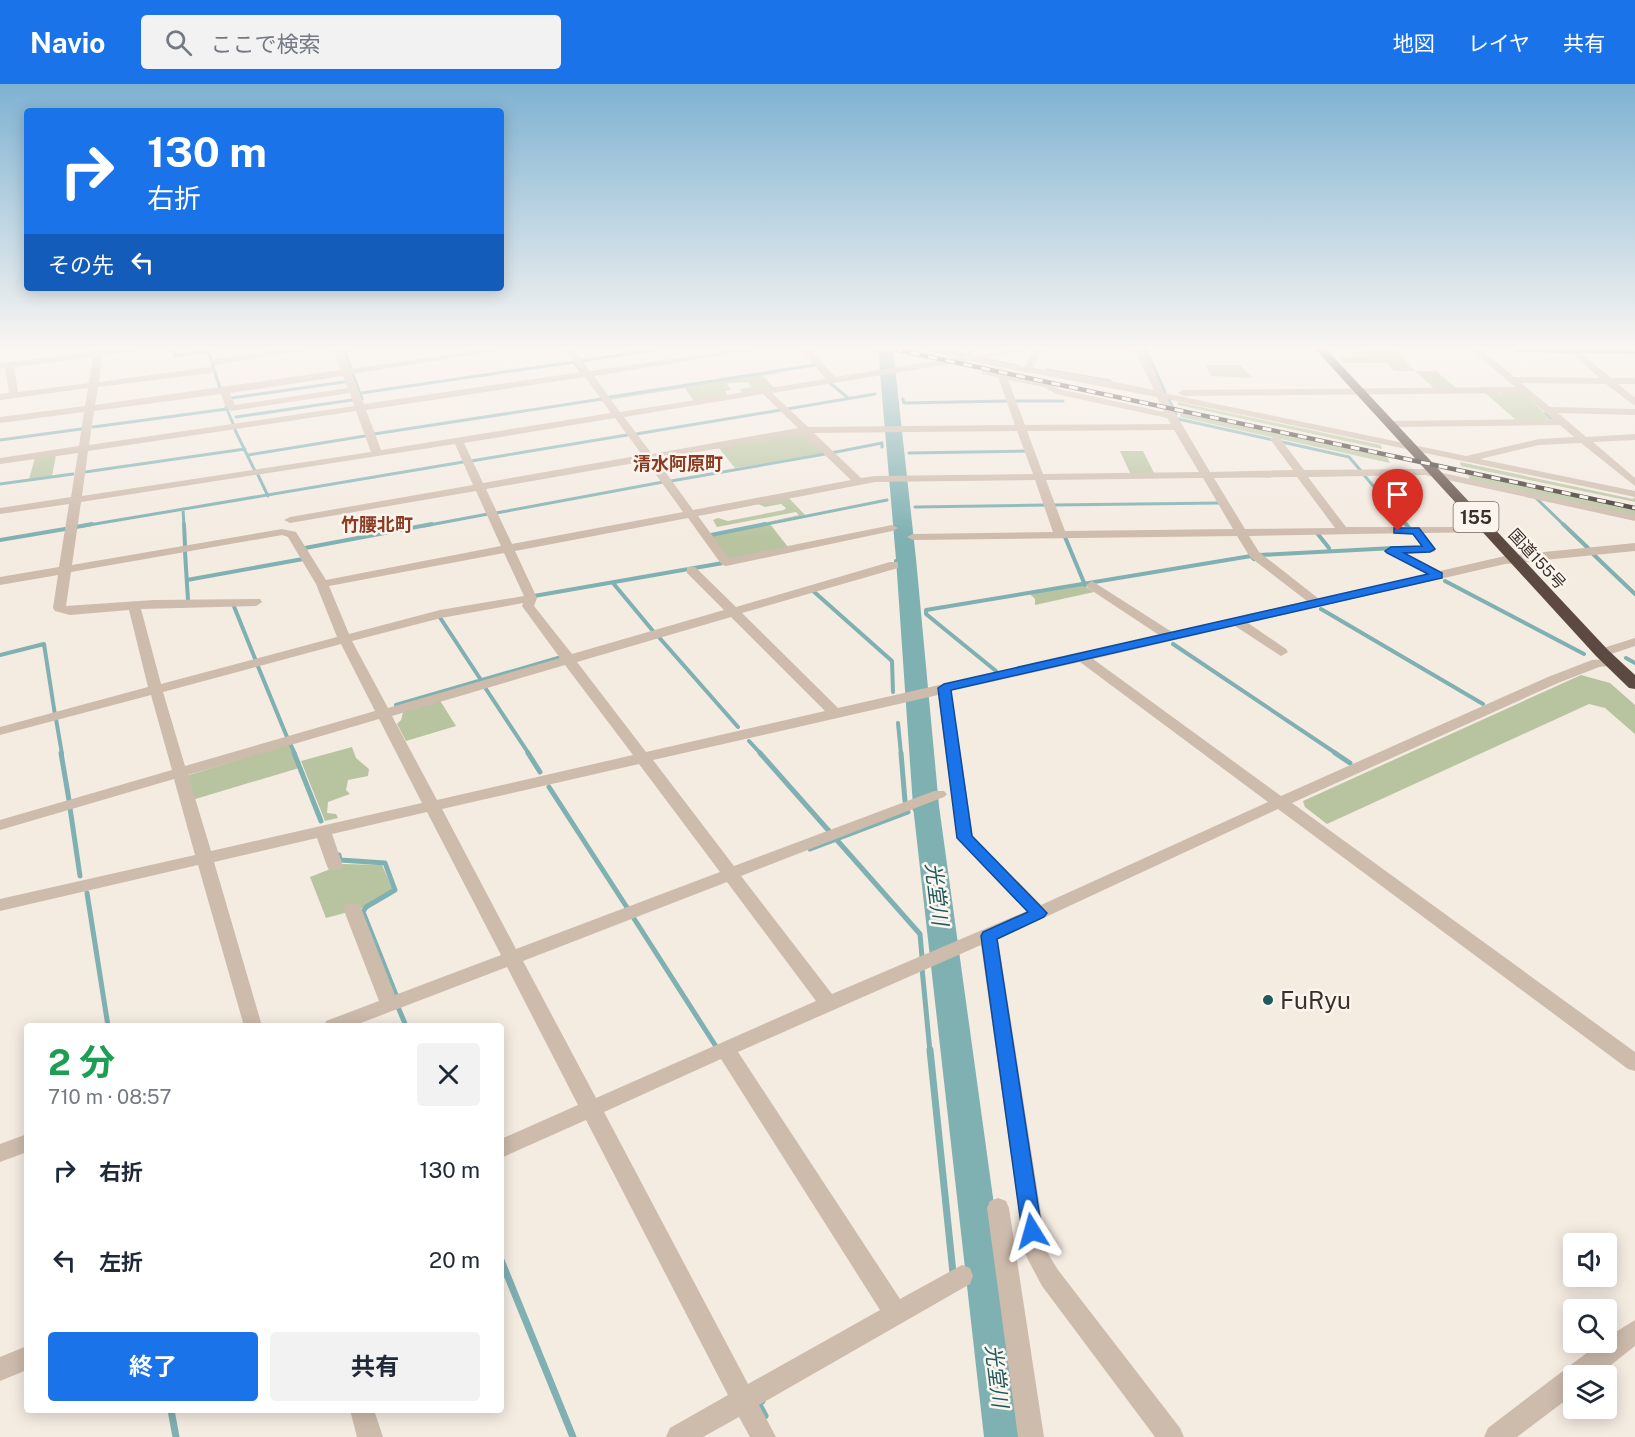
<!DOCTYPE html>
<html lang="ja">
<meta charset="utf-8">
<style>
:root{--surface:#fff;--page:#f2f2f3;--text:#1f2937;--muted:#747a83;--accent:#1a73e8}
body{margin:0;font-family:"Public Sans","Noto Sans JP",sans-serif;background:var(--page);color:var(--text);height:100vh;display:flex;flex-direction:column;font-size:22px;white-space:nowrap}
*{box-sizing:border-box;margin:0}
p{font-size:20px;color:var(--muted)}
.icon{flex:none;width:33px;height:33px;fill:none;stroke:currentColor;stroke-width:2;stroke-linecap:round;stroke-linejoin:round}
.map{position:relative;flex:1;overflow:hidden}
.sheet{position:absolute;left:24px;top:939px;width:480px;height:390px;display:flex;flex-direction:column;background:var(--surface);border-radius:6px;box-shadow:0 3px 15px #0003}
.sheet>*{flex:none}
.hud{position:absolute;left:24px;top:24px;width:480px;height:183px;border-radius:6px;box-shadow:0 3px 15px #0003;background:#1a73e8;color:#fff;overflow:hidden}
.fabs{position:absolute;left:1563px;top:1149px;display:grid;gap:12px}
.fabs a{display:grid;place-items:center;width:54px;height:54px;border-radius:6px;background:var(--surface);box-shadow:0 3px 15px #0003;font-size:30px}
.pin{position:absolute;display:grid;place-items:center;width:51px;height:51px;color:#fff;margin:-62px -26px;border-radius:50% 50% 50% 0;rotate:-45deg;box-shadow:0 0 6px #0007}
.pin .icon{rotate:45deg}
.me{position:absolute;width:66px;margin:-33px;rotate:352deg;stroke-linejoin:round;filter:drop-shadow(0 0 4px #0008)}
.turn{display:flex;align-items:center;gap:21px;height:126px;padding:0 24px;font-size:27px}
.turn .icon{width:78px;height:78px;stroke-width:2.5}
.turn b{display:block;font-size:42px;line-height:51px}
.then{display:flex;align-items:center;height:57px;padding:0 24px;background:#0003;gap:12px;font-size:22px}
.round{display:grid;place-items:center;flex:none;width:63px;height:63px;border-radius:6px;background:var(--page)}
.headline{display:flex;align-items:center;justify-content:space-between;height:102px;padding:0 24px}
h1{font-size:36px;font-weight:700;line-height:45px;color:#1e9e55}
.action{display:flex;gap:12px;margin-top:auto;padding:12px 24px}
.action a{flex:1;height:69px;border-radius:6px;background:var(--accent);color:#fff;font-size:24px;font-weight:700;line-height:69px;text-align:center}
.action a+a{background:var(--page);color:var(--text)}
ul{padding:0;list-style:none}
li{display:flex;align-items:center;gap:18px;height:90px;padding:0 24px}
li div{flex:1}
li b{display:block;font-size:22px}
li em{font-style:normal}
header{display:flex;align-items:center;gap:36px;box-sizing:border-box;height:84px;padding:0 30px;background:var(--accent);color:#fff}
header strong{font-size:28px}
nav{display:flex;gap:33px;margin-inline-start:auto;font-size:21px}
.search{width:420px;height:54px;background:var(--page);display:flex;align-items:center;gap:15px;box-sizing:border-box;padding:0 21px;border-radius:6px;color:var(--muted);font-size:22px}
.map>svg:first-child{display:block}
.green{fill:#b8c4a0}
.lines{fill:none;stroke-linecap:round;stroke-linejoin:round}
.stream-far3{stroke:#7fb0b2;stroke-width:3}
.stream-far2{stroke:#7fb0b2;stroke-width:4}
.stream-far1{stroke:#7fb0b2;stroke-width:5}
.stream{stroke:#7fb0b2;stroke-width:7}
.river{fill:#7fb0b2;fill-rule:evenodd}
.minor{fill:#cdbbac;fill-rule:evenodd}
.major{fill:#7d675c;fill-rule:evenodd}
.highway{fill:#5c4a42;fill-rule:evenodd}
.rail-casing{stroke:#3b302b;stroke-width:4.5}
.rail{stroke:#fbf5ee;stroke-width:3;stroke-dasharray:9;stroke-linecap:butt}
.route{fill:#1a73e8;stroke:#114b97;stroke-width:1.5}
.poi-dot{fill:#1f5a5e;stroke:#fbf5ee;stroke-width:2}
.labels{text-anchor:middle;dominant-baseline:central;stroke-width:5;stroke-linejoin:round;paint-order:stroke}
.far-street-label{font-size:16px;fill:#3b302b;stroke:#fbf5ee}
.far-quarter-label{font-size:18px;font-weight:bold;fill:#8c3b22;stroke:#fbf5ee}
.shield{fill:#fbf5ee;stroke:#756b66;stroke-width:1.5}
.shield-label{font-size:18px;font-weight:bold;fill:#3b302b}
.water-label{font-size:21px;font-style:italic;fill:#1f5a5e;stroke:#fbf5ee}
.near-poi-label{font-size:24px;fill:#3b302b;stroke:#fbf5ee;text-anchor:start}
</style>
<header>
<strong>Navio</strong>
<div class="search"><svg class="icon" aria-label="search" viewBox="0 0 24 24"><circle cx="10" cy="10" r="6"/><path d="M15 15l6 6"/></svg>ここで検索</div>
<nav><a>地図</a><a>レイヤ</a><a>共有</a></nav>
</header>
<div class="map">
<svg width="1635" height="1353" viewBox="0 0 1635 1353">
<rect width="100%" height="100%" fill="#f4ebe1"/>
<path class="green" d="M1365,266H1395L1415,287H1436L1457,305H1435L1415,287H1394L1387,279H1345L1340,273L1371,272Z
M1205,281H1240L1253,294L1211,292Z
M777,288L778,289L763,292L774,304L743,309L740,305L751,303L748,298L727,299L731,306L725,307L728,312L694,317L685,304L609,316L608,314Z
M1483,307L1503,310L1500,307L1522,308L1553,337H1517Z
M1178,318L1381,361L1382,365L1178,321Z
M1181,328L1387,373L1390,379L1180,333Z
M803,348L825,369L735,384L718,363Z
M1120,367H1143L1155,391H1131Z
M56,371L52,392L29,395L35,374Z
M1460,378L1633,415L1635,413V418L1461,382Z
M1468,390L1635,425V432L1470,396Z
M788,413L805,431L709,451L799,431L796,428L717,443L713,436L718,434L728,437L784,426L786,424L781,420L765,423L758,420L696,432Z
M770,440L788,463L732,475L726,474L710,452Z
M1083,501L1094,508L1035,521V515L1030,510Z
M1581,591L1610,599L1635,621V650L1605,624L1589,620L1327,740L1305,723L1303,717Z
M439,615L456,642L406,657L397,640L401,636L404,625Z
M289,660L299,684L192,716L186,692Z
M352,663L356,674L369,685L368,692L348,696L346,706L350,710L328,718L327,729L336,730L338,734L325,737L301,677Z
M343,780L382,781L393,806L363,824L326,834L310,793Z"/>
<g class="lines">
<path class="stream-far3" d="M173,265L175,272L208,267L220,304
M344,265L351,285
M937,265L963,271
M1145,265L1155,286
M968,272L972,265
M978,274L1017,282
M581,277L659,265
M1047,286L1110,297
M352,288L362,315
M1156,288L1165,308
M829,298L848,314
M885,308H891
M361,309L574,278L583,290
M610,313L815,281
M231,314L344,298
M1168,314L1176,330
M891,315H896
M903,315L904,319L1007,317
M1014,317H1063
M226,323L234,342
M787,325L875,310
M1546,329L1554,336
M236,333L352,316
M1178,335L1273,356
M93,343L227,325
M235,346L255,387
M374,350L602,315
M636,350L781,326
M0,356L81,345
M1282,358L1349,373L1362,388
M889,363H896
M831,369L882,359V363
M896,369H901
M909,369L1026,367
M248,371L365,352
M471,377L627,351
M85,388L245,365
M258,391L268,412
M1364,391L1407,442
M671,397L825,370
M0,400L73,390
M1536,414L1565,442
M894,415L900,413
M1053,421L1220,419
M901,423H907
M915,423L1046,421
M183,425L184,442
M496,429L663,398
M83,442L463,378
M424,442L488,430
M757,442L887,416"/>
<path class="stream-far2" d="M184,440L185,462
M1406,440L1410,445
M1563,440L1588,464
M76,443L92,440
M1317,449L1329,464
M711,451L765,440
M1065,453L1085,501
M0,456L65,445
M305,464L432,440
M185,468L188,516
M1593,470L1635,510
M1260,471L1394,464
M896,477L906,475
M187,496L303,475
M1445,497L1584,570
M613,499L653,547
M812,506L892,577L893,608
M534,512L723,479L721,476
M233,520L256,577
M1321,525L1483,620
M439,532L481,596
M657,551L738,643
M1173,560L1337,670
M0,571L44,560L55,631
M1626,574L1635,579
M257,580L287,653
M996,587L926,530V526L1251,472L1254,475
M484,602L529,670
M396,621L558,574
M56,635L62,670
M898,639L901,670
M749,657L761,670
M290,659L295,670"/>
<path class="stream-far1" d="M61,669L69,716
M294,669L321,737
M528,669L540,688
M760,669L829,747
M901,669L905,717
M1335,669L1350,679
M549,703L628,825
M70,724L80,792
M915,725L926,722
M836,755L920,850L922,873
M810,765L908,728
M339,771L340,776L385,779L395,806L366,823L363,828L396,911
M87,809L108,942
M633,833L717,964
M922,884L930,968
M398,923L406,942"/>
<path class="stream" d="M930,966L953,1189
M501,1176L573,1353
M762,1317L758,1319L765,1332
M171,1326L176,1353"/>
<path class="river" d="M878,265H893L916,475L939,722L1026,1353H984L913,722L896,475Z"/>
<path class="minor" d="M95,265H144L102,272L99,298L210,283L215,286L210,289L98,303L95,321L341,286L334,265H342L350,285L486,265H509L352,290L364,320L582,288L565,265H574L590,287L740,265H763L594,292L620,328L826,295L801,265H810L835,293L955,274L922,265C938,265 953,271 969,272C988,272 1010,265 1031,265L983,275L1025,283L1033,265H1042L1033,284L1076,290L1154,306L1134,265H1143L1164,309L1466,372L1539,355L1574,353L1560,341L1390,343L1385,340L1390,337L1553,335L1522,309L1183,312L1178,309L1183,306L1515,303L1471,265H1481L1514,293L1600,294L1568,266L1576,265L1611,294H1635V300H1618L1635,314V322L1606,300L1521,299L1550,323L1635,325V331L1558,329L1586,353L1635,350V356L1593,358L1635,394V402L1581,359L1539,361L1480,375L1635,407V413L1167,315L1210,388L1293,386L1270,355L1275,352L1279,353L1304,386L1425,385L1635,431V437L1425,391L1308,393L1346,443H1491L1493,445L1487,448L1424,449L1436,465L1434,468L1406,470L1440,487L1505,472L1635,459V467L1505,480L1248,539L1286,565L1288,568L1281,572L1235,542L1093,575L1281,712L1548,593L1592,576L1616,575L1618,578L1616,581L1599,583L1558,599L1292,719L1635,968V987L1628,985L1278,725L998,855L1047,1168L1058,1186L1180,1344L1184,1353H1155L1042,1202L1025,1170L981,861L738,968L900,1215L962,1181L970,1184L973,1192L970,1200L759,1321L776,1353H750L739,1333L703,1353H666L670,1344L728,1311L586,1036L501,1074V1055L578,1021L507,883L353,942H324L326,937L379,917L343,824L346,820H358L361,824L395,911L501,871L427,728L332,750L343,782L341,786H329L327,782L317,754L214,778L262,942H244L198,781L0,827V815L195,771L174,695L0,746V736L172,686L151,611L0,651V643L148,603L129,526L70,531L55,527L53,524L58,491L0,501V493L59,483L69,420L0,430V424L71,413L78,369L0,380V374L79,362L84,328L0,339V333L85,322L88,304L0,316V310L9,309L5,284L0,285V279L94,268ZM93,273L89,299L18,308L14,283ZM969,277L1157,313L1164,328L1059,305L1050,299L985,285L982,286V290L998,293L1015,341L808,343L772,309ZM343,292L348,304L235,321L230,309ZM585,293L611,329L381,366L366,326ZM1008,296L1044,303L1056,310L1167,334L1171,340L1025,341ZM350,309L354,322L89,361L94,327L221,310L226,324L231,327ZM763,310L798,344L652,370L624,333ZM356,327L371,368L82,412L88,367ZM615,334L642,371L483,399L464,359ZM1174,346L1199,388L1043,390L1027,347ZM1017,347L1033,390L875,392L861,394L814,349ZM803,350L851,396L693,426L656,375ZM455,360L473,401L290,433L284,436L290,439L476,407L501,462L326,496L296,448L282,445L72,481L81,418ZM646,377L683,428L512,460L486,405ZM1297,393L1335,444L1245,445L1214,394ZM1203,394L1233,445L1065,447L1046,396ZM1035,396L1053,448L913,450L907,453L913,456L1237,452L1250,473L1307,517L1172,548L1092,497L1086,501L1088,504L1159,551L838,624L742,529L898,484V478H890L736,523L695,483H687V489L724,526L572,570L534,522L537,514L515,467L688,434L722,481L726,482L892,447L898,444L892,441L729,474L698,432L875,398ZM1413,449L1422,462L1391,463L1385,467L1427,490L1319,515L1259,468L1249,452ZM282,451L288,453L316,500L337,553L161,600L141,525L256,522L262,518L260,515L154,516L66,522L71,488ZM504,469L524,512L440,526L349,550L329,502ZM523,519L522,522L560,574L388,624L352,557L441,534ZM731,533L825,627L646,668L577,578ZM341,560L375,627L185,682L163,608ZM1080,578L1268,718L1041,821L973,752L951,607ZM565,581L633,671L437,716L392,632ZM938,611L957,754L1027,827L832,910L741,792L944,713L947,710L944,707H934L734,782L653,676ZM379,635L422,719L211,767L188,691ZM639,680L720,788L516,865L442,725ZM727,798L816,917L596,1014L523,877ZM721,975L880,1226L748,1300L604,1028Z
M288,265H313L215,281L210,278L215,275Z
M1635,554V562L1602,573L1595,569L1597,566Z
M27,1050V1068L0,1078V1060Z
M998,1114L1006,1117L1009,1124L1044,1353H1018L987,1124L990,1117Z
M1635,1236V1262L1597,1292H1574V1310L1517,1353H1484L1488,1344L1601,1258H1606V1254Z
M27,1262V1286L0,1297V1273Z
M350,1326H374L383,1353H357Z"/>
<path class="major" d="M1512,265H1635V270L1516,268Z"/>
<path class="highway" d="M1315,265H1326L1608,566L1635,591V605L1629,604L1596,572Z"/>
<defs>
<path id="rail" d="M893,265L1635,424"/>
</defs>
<use href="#rail" class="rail-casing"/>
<use href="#rail" class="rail"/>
</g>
<linearGradient id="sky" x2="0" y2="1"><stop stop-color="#7eb2d2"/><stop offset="0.58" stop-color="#faf6f2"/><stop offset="1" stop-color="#faf6f2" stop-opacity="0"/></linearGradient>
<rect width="1635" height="455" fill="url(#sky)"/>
<path class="route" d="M1394,444H1419L1435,465L1430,468L1404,469L1442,489V494L951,606L972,752L1047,829L1044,833L997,855L1042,1147L1039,1153L1032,1156L1025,1153L1022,1147L981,852L983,848L1028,828L957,754L938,604L944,600L1428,490L1387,469L1385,467L1391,463L1422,462L1413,450L1394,449Z"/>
<circle class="poi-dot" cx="1268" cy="916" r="6"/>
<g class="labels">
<g class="far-street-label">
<text transform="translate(1537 475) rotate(47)">国道155号</text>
</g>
<g class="far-quarter-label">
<text x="678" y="379">清水阿原町</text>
<text x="377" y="440">竹腰北町</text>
</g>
<rect class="shield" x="1453.5" y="418" width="45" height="30" rx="4.5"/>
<g class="shield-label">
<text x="1476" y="433">155</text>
</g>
<g class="water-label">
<text transform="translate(937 810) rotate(83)">光堂川</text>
<text transform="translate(997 1292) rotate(83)">光堂川</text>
</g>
<g class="near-poi-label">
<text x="1280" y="916">FuRyu</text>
</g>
</g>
</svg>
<div class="fabs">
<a><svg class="icon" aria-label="sound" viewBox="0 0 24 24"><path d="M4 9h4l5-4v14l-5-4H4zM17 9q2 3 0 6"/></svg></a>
<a><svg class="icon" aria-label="search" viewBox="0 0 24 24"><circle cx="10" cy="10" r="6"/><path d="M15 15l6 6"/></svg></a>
<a><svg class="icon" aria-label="layers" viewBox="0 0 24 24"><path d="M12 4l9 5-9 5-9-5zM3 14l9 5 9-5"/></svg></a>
</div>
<div class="pin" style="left:1398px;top:447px;background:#d93025"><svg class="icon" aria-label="arrive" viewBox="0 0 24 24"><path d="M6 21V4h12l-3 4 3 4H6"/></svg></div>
<svg class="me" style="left:1032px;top:1147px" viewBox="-20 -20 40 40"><path d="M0-17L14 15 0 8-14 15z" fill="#1a73e8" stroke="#fff" stroke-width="4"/></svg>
<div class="hud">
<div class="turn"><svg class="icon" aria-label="right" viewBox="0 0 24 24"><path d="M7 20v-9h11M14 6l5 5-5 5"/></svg><div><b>130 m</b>右折</div></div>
<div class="then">その先<svg class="icon" aria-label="left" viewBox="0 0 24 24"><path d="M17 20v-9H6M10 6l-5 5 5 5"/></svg></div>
</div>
<section class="sheet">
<div class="headline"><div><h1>2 分</h1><p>710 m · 08:57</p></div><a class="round"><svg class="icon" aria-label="close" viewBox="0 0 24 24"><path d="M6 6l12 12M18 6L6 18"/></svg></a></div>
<ul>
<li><svg class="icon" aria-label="right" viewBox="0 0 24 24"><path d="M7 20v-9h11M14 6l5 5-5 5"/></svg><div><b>右折</b></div><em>130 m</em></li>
<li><svg class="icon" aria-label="left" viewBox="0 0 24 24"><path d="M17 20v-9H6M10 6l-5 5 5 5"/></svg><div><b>左折</b></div><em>20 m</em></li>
</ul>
<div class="action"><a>終了</a><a>共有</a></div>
</section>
</div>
